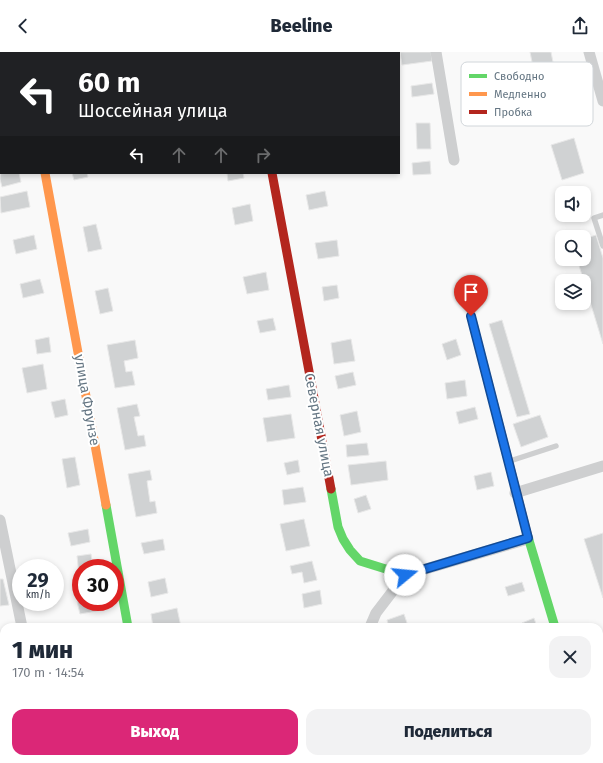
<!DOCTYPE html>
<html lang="ru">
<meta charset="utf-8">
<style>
:root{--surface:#fff;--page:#f2f2f3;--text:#1f2937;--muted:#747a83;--accent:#db2777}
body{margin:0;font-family:"Fira Sans",sans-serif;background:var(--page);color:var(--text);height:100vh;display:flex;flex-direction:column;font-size:15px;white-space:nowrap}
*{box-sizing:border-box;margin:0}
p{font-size:13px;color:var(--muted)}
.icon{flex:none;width:22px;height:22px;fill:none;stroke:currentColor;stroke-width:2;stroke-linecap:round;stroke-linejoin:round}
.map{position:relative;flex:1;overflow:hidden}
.details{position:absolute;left:0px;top:571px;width:603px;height:140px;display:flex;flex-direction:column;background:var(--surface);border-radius:12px 12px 0 0;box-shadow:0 2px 6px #0003}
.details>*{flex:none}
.banner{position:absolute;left:0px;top:0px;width:400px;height:122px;box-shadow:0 2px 6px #0003;background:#202124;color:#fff;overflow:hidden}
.controls{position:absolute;left:555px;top:134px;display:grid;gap:8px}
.controls a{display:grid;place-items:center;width:36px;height:36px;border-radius:8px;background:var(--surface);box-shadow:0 2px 6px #0003;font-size:20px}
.speed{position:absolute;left:12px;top:507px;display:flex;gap:8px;font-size:20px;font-weight:700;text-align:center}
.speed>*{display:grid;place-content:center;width:52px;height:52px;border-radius:50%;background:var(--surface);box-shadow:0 2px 6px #0003;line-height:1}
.speed small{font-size:10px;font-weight:400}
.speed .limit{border:6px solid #d22;background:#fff;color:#111}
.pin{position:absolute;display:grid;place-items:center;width:34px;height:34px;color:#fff;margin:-41px -17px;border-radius:50% 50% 50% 0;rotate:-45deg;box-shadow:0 0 4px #0007}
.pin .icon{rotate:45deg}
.me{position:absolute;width:44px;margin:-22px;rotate:73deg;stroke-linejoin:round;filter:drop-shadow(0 0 3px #0008)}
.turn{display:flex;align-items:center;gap:14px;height:84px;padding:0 12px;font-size:18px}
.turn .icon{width:52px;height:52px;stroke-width:2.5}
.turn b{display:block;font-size:28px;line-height:34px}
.lanes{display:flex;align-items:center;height:38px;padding:0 12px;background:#0003;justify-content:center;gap:20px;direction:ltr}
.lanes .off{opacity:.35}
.round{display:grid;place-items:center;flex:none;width:42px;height:42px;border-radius:12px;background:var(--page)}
.summary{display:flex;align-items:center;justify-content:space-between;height:68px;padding:0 12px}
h1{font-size:24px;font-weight:800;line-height:30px}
.cta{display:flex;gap:8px;margin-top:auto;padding:8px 12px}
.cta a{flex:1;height:46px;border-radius:12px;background:var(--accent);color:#fff;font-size:16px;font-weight:800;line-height:46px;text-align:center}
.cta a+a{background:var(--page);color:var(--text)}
header{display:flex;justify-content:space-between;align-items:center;height:52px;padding:0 12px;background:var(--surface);font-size:18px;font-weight:800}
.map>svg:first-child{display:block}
.building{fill:#d0d2d3;stroke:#e8e8e8}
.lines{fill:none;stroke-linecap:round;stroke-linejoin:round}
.lane{stroke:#cecfd0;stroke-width:5.5}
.street{stroke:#cecfd0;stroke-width:11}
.fast{stroke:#63d668;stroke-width:9}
.slow{stroke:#ff974d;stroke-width:9}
.jam{stroke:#b3261e;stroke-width:9}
.route-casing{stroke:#114b97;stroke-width:10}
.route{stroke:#1a73e8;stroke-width:7}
.labels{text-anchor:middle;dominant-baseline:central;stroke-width:4;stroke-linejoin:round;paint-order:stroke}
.street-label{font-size:14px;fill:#657683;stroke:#fff}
.key{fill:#fff;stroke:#d1d6da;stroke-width:1}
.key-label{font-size:11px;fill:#657683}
</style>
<header><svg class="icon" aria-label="back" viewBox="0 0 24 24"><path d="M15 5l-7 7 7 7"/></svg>Beeline<svg class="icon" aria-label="share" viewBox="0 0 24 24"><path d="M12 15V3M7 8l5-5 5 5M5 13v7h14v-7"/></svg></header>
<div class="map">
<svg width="603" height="711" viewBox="0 0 603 711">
<rect width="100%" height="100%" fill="#f9f9f9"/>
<path class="building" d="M400,0H431L432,9L402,13Z
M530,0H551L553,10L533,15Z
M432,31L434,42L412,45L411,34Z
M0,64H1L0,94Z
M416,71H430L431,97H417Z
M574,86L584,121L562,128L551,93Z
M1,107V121H19L21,130L2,135L0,127Z
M430,109L431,122L413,123L412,111Z
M72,121H87L88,125L74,128Z
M227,121H243L244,126L228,129Z
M27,139L30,155L1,161L0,145Z
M325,139L328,154L309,158L306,143Z
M250,152L253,169L235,173L232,156Z
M96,172L102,197L88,200L83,175Z
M34,183L37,197L16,202L13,188Z
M596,183L603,206V292L577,207H584V187Z
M337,188L339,204L318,207L315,191Z
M266,220L269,238L247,242L243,225Z
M40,227L44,241L23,246L20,232Z
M337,233L339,246L324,249L322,235Z
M108,236L113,259L100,262L95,239Z
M273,266L276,278L260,281L257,269Z
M502,268L530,362L517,365L489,272Z
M49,285L51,300L37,302L35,288Z
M351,287L355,309L334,312L331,291Z
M456,287L461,303L447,308L442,292Z
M135,288L138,306L124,309L126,320L132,319L135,333L115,336L107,293Z
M43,312L47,337L27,341L22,316Z
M353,320L356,333L338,337L335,324Z
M465,328L467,344L447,347L445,331Z
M289,333L291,345L268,348L266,337Z
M65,347L68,363L55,366L51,350Z
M137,352L140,364L134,365L138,384L144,383L146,394L125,398L117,356Z
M475,355L478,367L459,372L456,360Z
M357,359L361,380L344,384L340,363Z
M291,362L295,386L267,390L263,366Z
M540,363L548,385L521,395L513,372Z
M367,391L369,403L347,405L346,393Z
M75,405L80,433L67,436L62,407Z
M298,408L300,420L287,423L284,411Z
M386,409L388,428L351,433L348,413Z
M150,418L152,428L147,429L150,450L155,449L157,461L136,465L128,422Z
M491,420L494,434L477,438L474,424Z
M303,435L306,450L284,453L282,438Z
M366,443L371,457L358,461L354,447Z
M304,467L310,494L286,499L280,472Z
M88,477L90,490L71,494L68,481Z
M603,481V546L584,487Z
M163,487L165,498L144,502L141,491Z
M91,502L93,516H81V522H79L77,504Z
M312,509L317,528L304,531L302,520L292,522L290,514Z
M165,526L168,541L151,545L148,530Z
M0,527H3L9,553L0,554Z
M522,530L525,539L508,544L505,535Z
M320,538L322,552L304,556L302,542Z
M77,549L101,550L102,558L80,562Z
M177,556L181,575H153L151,562Z
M404,562L408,574L389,575L387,568Z
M534,566L537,575H524L522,571Z
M183,707H212L213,711H184Z
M316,707H343L345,711H317Z"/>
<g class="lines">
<path class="lane" d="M603,163L594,166L603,194
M510,409L556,394
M599,678L603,677"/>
<path class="street" d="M22,0V1
M252,0L253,1
M436,0L454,108
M589,0L603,49
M515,441L603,414
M0,468L22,575
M370,575L376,561L405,523L528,487
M599,611L603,610
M55,707L56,711
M153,707L154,711
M409,707L410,711
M593,707L594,711
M0,709L5,707"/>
<path class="fast" d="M331,437L338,475L343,487L350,498L360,509L405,523
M106,453L128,575
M528,485L555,575"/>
<path class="slow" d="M45,121L106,453
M471,264L528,485"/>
<path class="jam" d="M272,121L331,437"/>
</g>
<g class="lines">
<defs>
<path id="route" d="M405,523L528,486L471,264"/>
</defs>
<use href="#route" class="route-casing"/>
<use href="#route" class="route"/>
</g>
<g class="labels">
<g class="street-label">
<text transform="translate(87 348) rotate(80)">улица Фрунзе</text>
<text transform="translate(319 373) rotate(79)">Северная улица</text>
</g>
</g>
<rect x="461" y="10" width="132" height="64" rx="6" class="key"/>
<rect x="469" y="22" width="18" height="4" fill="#63d668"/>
<rect x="469" y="40" width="18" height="4" fill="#ff974d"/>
<rect x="469" y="58" width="18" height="4" fill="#b3261e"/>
<g class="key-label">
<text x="494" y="28">Свободно</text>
<text x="494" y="46">Медленно</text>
<text x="494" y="64">Пробка</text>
</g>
</svg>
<div class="controls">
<a><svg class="icon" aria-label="sound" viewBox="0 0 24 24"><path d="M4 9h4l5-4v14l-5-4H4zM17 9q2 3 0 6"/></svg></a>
<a><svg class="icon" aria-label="search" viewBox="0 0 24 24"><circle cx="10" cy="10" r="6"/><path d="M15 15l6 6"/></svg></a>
<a><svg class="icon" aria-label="layers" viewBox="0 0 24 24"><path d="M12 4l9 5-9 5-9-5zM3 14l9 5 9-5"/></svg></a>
</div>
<div class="speed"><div>29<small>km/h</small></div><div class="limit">30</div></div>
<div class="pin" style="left:471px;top:264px;background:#d93025"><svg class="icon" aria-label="arrive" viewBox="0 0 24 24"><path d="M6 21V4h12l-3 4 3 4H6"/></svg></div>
<svg class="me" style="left:405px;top:523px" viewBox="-20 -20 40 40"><circle r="19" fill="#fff"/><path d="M0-13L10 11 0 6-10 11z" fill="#1a73e8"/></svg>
<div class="banner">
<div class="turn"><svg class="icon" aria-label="left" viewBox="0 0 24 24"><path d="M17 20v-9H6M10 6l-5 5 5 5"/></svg><div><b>60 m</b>Шоссейная улица</div></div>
<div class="lanes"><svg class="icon" aria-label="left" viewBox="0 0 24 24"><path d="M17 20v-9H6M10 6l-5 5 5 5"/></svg><svg class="icon off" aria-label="ahead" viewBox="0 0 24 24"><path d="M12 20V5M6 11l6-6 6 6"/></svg><svg class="icon off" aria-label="ahead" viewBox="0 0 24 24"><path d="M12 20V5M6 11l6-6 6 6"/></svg><svg class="icon off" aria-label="right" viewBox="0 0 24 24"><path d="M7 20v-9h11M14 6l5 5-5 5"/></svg></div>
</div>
<section class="details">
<div class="summary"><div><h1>1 мин</h1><p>170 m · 14:54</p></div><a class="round"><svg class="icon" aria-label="close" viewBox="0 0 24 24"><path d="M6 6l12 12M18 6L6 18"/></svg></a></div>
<div class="cta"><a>Выход</a><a>Поделиться</a></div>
</section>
</div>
